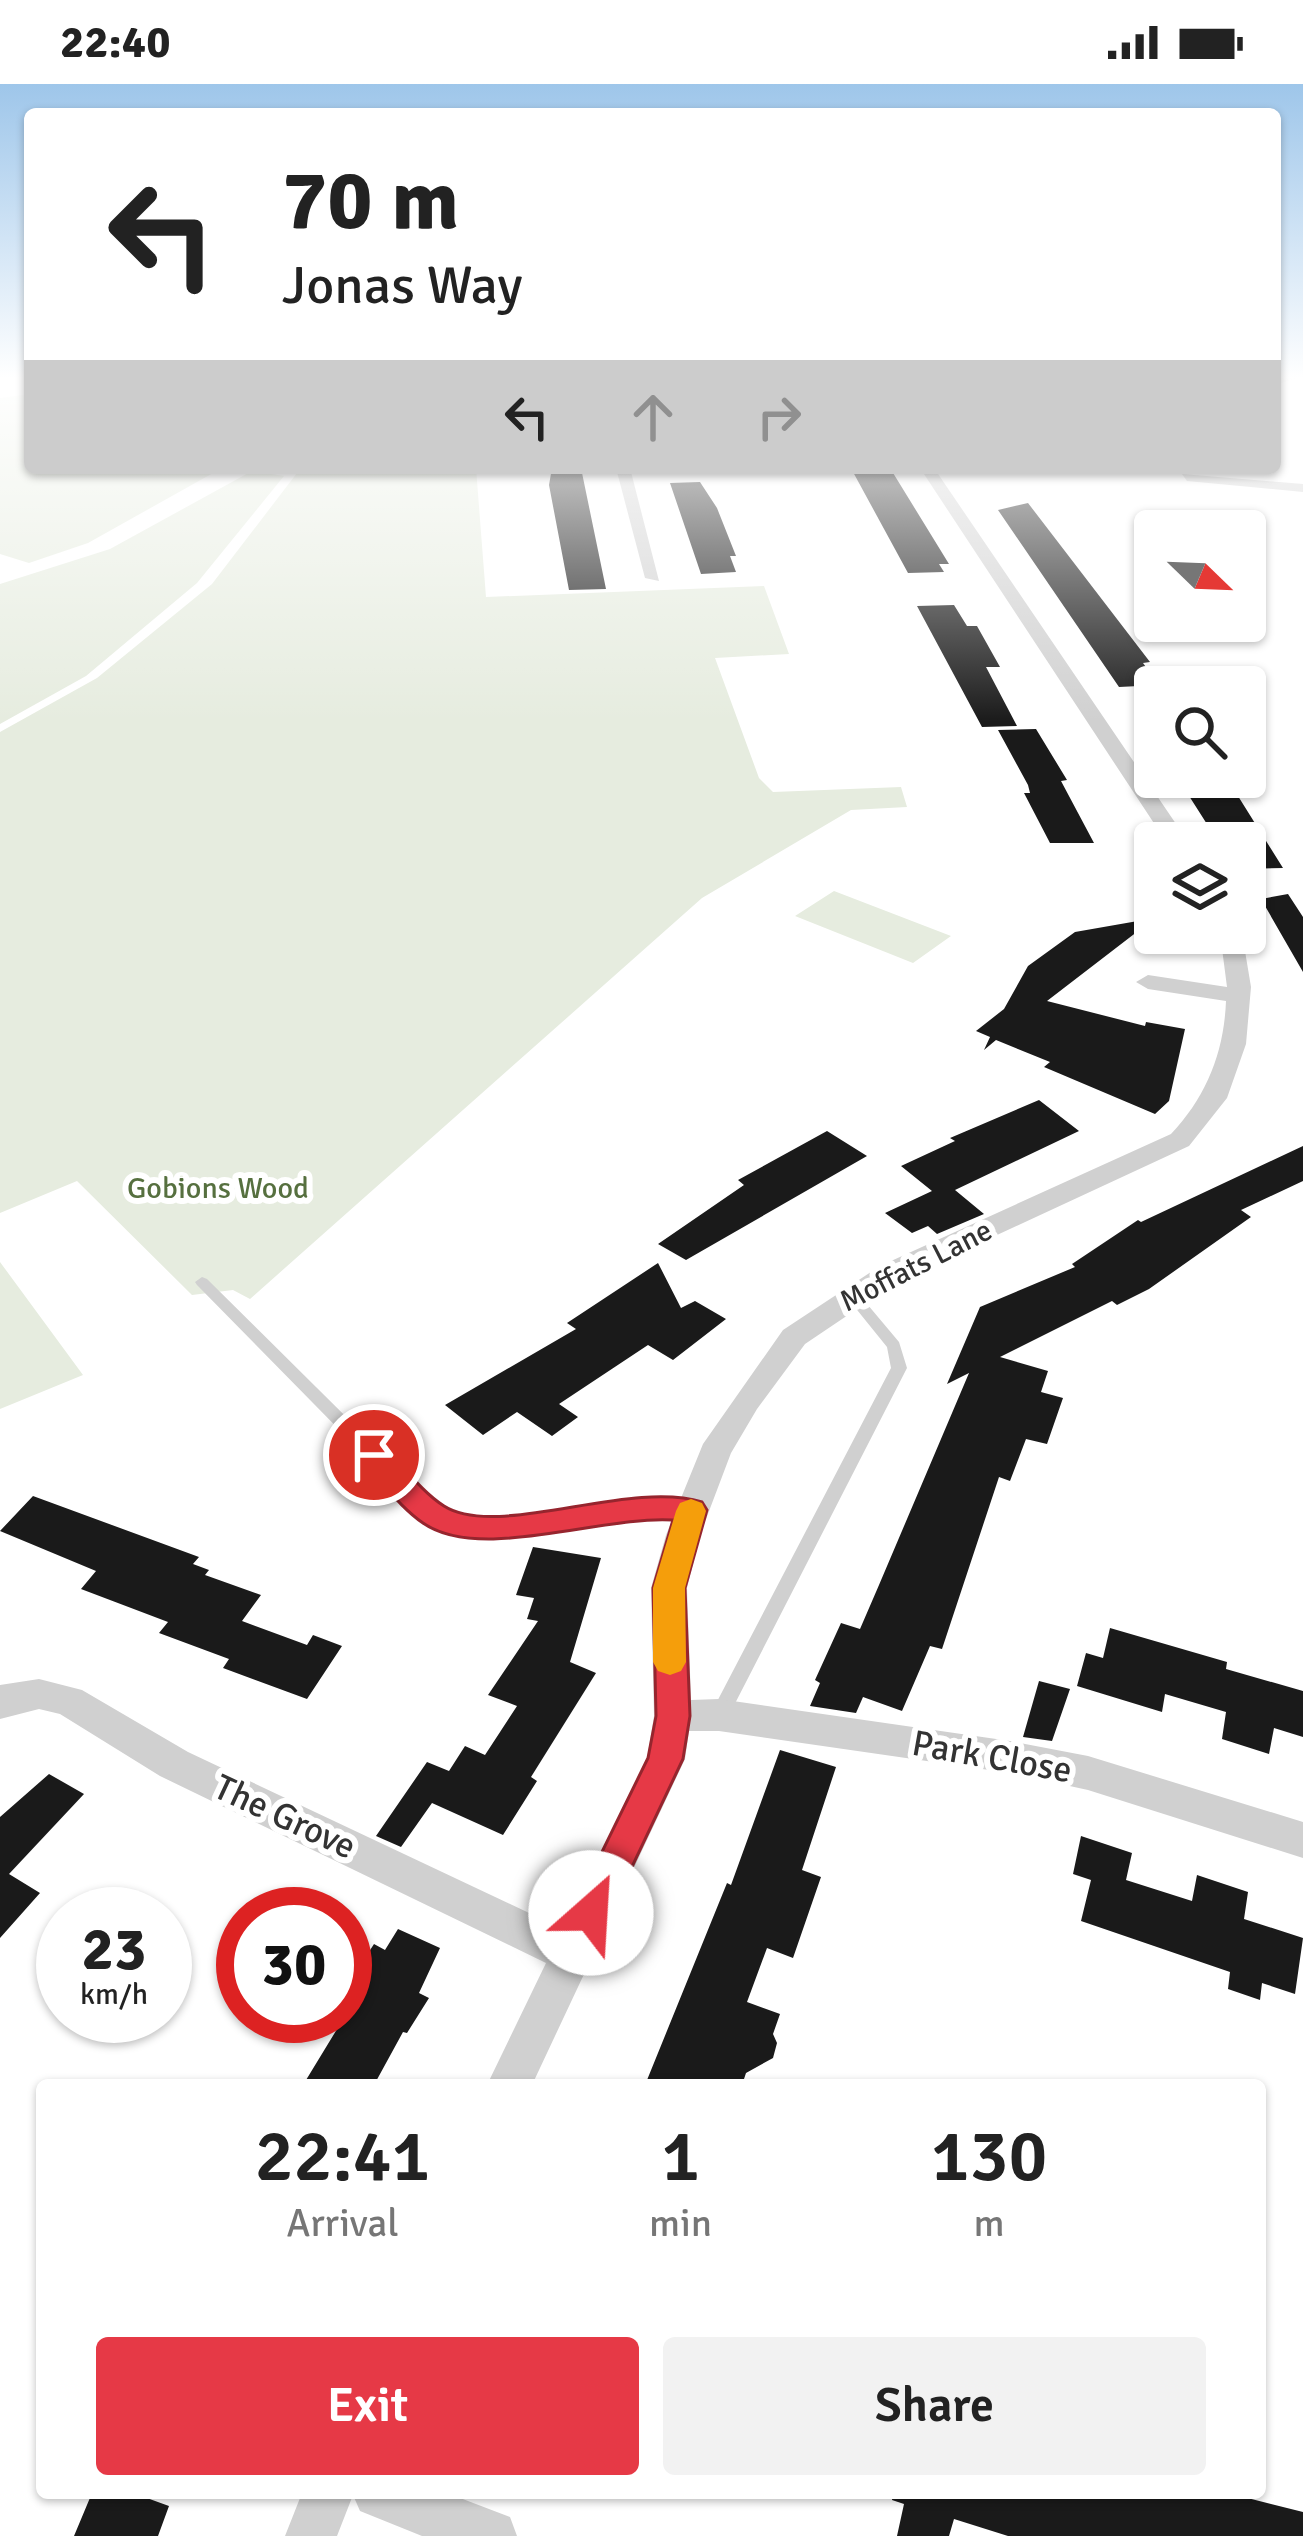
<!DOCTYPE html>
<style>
:root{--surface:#fff;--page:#f2f2f2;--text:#222;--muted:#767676;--accent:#e63946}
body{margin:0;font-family:Signika,sans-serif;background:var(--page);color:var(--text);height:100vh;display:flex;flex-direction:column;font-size:45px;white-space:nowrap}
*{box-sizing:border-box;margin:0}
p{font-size:39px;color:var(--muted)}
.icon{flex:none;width:66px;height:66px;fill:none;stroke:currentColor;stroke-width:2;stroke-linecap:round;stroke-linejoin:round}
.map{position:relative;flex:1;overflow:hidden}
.side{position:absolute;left:36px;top:1995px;width:1230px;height:420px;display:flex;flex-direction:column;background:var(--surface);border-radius:12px;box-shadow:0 3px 9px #0004}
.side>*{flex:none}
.guide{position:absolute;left:24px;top:24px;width:1257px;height:366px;border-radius:12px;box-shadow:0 3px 9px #0004;background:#fff;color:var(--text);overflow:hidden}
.needle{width:78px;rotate:113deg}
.buttons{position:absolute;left:1134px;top:426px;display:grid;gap:24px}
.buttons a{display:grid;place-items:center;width:132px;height:132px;border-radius:12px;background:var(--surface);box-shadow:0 3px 9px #0004;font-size:60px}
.speed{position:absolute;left:36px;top:1803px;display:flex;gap:24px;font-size:60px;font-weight:700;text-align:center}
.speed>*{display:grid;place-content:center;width:156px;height:156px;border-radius:50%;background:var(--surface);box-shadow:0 3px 9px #0004;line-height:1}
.speed small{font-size:30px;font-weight:400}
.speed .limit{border:18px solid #d22;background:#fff;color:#111}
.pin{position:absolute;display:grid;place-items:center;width:102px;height:102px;color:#fff;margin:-51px;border:6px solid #fff;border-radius:50%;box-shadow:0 3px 12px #0007}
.me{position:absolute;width:132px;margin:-66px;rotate:26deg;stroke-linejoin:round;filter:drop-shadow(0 0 9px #0008)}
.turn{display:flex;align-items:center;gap:42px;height:252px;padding:0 60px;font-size:54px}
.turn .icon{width:156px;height:156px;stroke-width:2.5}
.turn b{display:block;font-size:84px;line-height:102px}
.lanes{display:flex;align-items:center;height:114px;padding:0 60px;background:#0003;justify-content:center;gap:60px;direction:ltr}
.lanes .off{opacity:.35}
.eta{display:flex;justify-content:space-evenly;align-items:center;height:204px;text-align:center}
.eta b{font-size:72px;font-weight:600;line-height:84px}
.action{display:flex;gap:24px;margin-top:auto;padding:24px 60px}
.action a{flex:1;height:138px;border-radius:12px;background:var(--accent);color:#fff;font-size:48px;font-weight:600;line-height:138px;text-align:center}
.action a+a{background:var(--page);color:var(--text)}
.status{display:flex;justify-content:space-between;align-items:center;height:84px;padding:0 60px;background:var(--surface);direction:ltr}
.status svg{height:33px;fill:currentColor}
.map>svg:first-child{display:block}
.green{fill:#e6ecdf}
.building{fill:#1a1a1a}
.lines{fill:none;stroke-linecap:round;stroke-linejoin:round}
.lane{fill:#d0d0d0;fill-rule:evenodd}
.street{fill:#d0d0d0;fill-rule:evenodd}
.secondary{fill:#bdbdbd;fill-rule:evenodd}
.route{fill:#e63946;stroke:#96252e;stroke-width:3}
.slow{fill:#f59e0b}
.labels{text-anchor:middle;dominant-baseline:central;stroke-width:12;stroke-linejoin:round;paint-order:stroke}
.park-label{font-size:30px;fill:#56703f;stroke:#fff}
.street-label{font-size:30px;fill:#333;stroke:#fff}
.near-street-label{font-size:36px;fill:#333;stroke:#fff}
</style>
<div class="status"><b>22:40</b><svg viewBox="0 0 49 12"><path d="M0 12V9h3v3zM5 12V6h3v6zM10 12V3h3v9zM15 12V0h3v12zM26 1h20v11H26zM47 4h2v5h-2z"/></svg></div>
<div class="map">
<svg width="1303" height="2452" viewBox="0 0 1303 2452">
<rect width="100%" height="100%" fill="#fff"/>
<path class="green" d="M23,311L30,314V384H222L88,459L29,479L0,470V314Z
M273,384H476L486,513L764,502L789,570L715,574L759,694L773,708L901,703L907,723L851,726L702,814L250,1215L233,1206L192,1211L77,1097L0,1129V648L97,594L212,500L297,389Z
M252,387L284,392L197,499L86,592L0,640V500L110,465Z
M834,807L951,852L913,879L795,832Z
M0,1178L83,1291L0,1325Z"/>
<path class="building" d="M552,384H581L606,505L569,506L549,401Z
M857,384H890L949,480H939L944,488L908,489L853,388H859Z
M700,398L717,424L736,472H730L736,488L701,490L670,399Z
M1028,419L1150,578L1143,579L1159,601L1119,603L998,426Z
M954,521L967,542H977L1000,583H986L1017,642L982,643L917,522Z
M1036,645L1067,696L1061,697L1094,759H1050L1024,709H1030L1028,701L998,646Z
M1177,693H1213L1221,704H1233L1283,784L1245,785V759H1219Z
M1288,810L1303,833V888L1261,815Z
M1155,834L1047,917L1145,942L1146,938L1185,945L1169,1017L1155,1030L1044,983L1050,978L996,956L984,966L990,953L976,947L1004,925L1028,882L1075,848Z
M1039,1016L1079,1047L955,1106L984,1130L937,1150L928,1142L912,1149L885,1129L932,1107L901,1082L955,1057L950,1054Z
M827,1047L867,1072L686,1176L658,1160L744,1101L738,1096Z
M1303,1062V1097L1241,1126L1251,1133L1149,1205L1117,1221L1112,1217L1000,1273L1048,1287L1041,1308L1063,1314L1047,1360L1026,1355L1010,1397L999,1393L942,1565L930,1562L902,1627L863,1613L856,1629L810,1622L820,1599L815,1596L841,1539L860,1545L879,1501L969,1289L947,1300L980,1223L1075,1183L1072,1180L1138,1136L1141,1138Z
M658,1179L681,1224L695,1217L726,1235L673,1276L648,1261L559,1320L578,1333L552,1352L517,1328L483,1351L445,1321L576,1245L567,1239Z
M33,1412L199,1473L193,1480L209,1486L205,1491L261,1511L242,1537L307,1561L313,1551L342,1562L307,1615L223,1584L229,1575L159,1549L168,1538L81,1505L96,1487L0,1447Z
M533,1463L601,1474L570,1578L596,1589L531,1693L537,1697L503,1751L432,1719L401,1763L376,1752L427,1678L449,1687L465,1662L485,1671L517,1622L488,1611L538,1537L527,1535L534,1514L516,1511Z
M1110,1544L1227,1578L1226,1585L1303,1607V1653L1274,1644L1269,1670L1222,1655L1226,1628L1165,1610L1162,1628L1077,1602L1086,1569L1103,1574Z
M1039,1597L1070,1605L1052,1657L1023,1653Z
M780,1666L836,1683L802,1786L821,1793L793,1874L767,1864L747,1918L780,1930L773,1950L777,1959L773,1974L746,1989L742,2001H645L727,1799L731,1801Z
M49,1690L84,1710L9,1790L40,1809L0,1854V1733Z
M1081,1752L1132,1769L1126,1796L1192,1817L1197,1791L1248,1808L1244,1835L1303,1854L1295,1910L1262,1899L1260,1916L1228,1905L1230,1888L1081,1837L1091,1796L1073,1790Z
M398,1845L440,1864L419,1909L429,1914L407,1949L403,1948L374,2001H303L345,1932V1905L374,1860L385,1866Z
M92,2409H133L169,2422L158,2452H74Z
M893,2409H1228L1303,2428V2452H1008L954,2435L949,2452H897L904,2420L892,2416Z"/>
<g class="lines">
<path class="lane" d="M202,1193L207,1195L441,1427L483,1439L644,1416L691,1420L697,1422L699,1426L697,1430L691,1432L644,1428L483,1451L429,1437L197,1201L195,1198Z
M852,1206L857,1208L899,1258L907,1284L726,1637L719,1639L712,1637L710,1631L891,1284L887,1263L845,1211Z"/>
<path class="street" d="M616,384H630L659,497L645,494Z
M920,384H934L1189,759H1167Z
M1182,390L1303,400V408L1187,397Z
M1220,849H1242L1251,903L1246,960L1227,1014L1189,1062L900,1196L805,1260L757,1325L731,1369L700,1451L687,1504L691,1616L719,1615L1010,1657L1088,1672L1303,1738V1774L1088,1706L1010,1689L719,1647H689L685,1675L532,2001H487L546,1879L160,1692L60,1630L39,1625L0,1635V1601L39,1595L82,1606L188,1668L563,1845L647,1675L654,1632L651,1504L666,1451L703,1360L783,1246L880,1182L1171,1050C1206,1013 1224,969 1226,917L1148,905L1136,898L1148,891L1227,903Z
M302,2409H447L510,2433L517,2452H422L360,2427L353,2411L337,2452H285Z"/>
<path class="secondary" d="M1275,294H1297L1275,301Z"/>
</g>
<linearGradient id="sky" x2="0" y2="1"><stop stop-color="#9ec6ea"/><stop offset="0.46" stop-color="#fff"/><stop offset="1" stop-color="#fff" stop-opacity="0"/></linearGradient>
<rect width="1303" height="638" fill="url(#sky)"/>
<path class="route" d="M374,1360L384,1363C403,1382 422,1408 444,1422C497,1456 629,1395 702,1418L707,1426L685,1504L690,1632L683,1675L604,1842L591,1847L577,1842L572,1829L648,1674L656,1632L653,1504L673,1436C603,1431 480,1479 423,1439C401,1424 382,1398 363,1379L359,1371L363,1363Z"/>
<path class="slow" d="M691,1415L702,1419L706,1427L685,1504L686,1578L681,1587L670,1591L658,1587L653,1578V1504L676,1427L680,1419Z"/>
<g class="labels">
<g class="park-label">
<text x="218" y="1104">Gobions Wood</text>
</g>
<g class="street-label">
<text transform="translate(916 1182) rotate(-27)">Moffats Lane</text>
</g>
<g class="near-street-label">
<text transform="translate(992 1673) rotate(10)">Park Close</text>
<text transform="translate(285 1733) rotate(25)">The Grove</text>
</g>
</g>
</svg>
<div class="buttons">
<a><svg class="needle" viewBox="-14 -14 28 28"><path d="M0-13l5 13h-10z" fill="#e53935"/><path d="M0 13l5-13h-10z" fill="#767676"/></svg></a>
<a><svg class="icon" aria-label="search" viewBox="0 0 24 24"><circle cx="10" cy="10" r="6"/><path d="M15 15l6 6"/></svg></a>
<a><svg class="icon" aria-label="layers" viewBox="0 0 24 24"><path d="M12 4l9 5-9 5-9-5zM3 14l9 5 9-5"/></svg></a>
</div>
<div class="speed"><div>23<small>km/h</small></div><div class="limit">30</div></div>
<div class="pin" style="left:374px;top:1371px;background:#d93025"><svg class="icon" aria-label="arrive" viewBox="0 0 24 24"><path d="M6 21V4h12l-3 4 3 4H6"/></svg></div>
<svg class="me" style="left:591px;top:1829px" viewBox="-20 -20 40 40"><circle r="19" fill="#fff"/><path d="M0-13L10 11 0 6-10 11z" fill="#e63946"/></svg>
<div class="guide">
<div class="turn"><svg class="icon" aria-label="left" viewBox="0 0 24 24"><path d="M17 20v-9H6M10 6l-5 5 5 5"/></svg><div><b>70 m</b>Jonas Way</div></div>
<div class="lanes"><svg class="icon" aria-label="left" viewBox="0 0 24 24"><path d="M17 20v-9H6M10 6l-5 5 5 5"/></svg><svg class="icon off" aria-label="ahead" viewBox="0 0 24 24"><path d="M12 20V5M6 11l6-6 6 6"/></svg><svg class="icon off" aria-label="right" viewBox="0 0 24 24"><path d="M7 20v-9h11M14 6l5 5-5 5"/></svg></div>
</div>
<section class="side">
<div class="eta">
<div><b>22:41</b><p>Arrival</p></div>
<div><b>1</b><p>min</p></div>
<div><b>130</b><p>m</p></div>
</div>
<div class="action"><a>Exit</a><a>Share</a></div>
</section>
</div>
